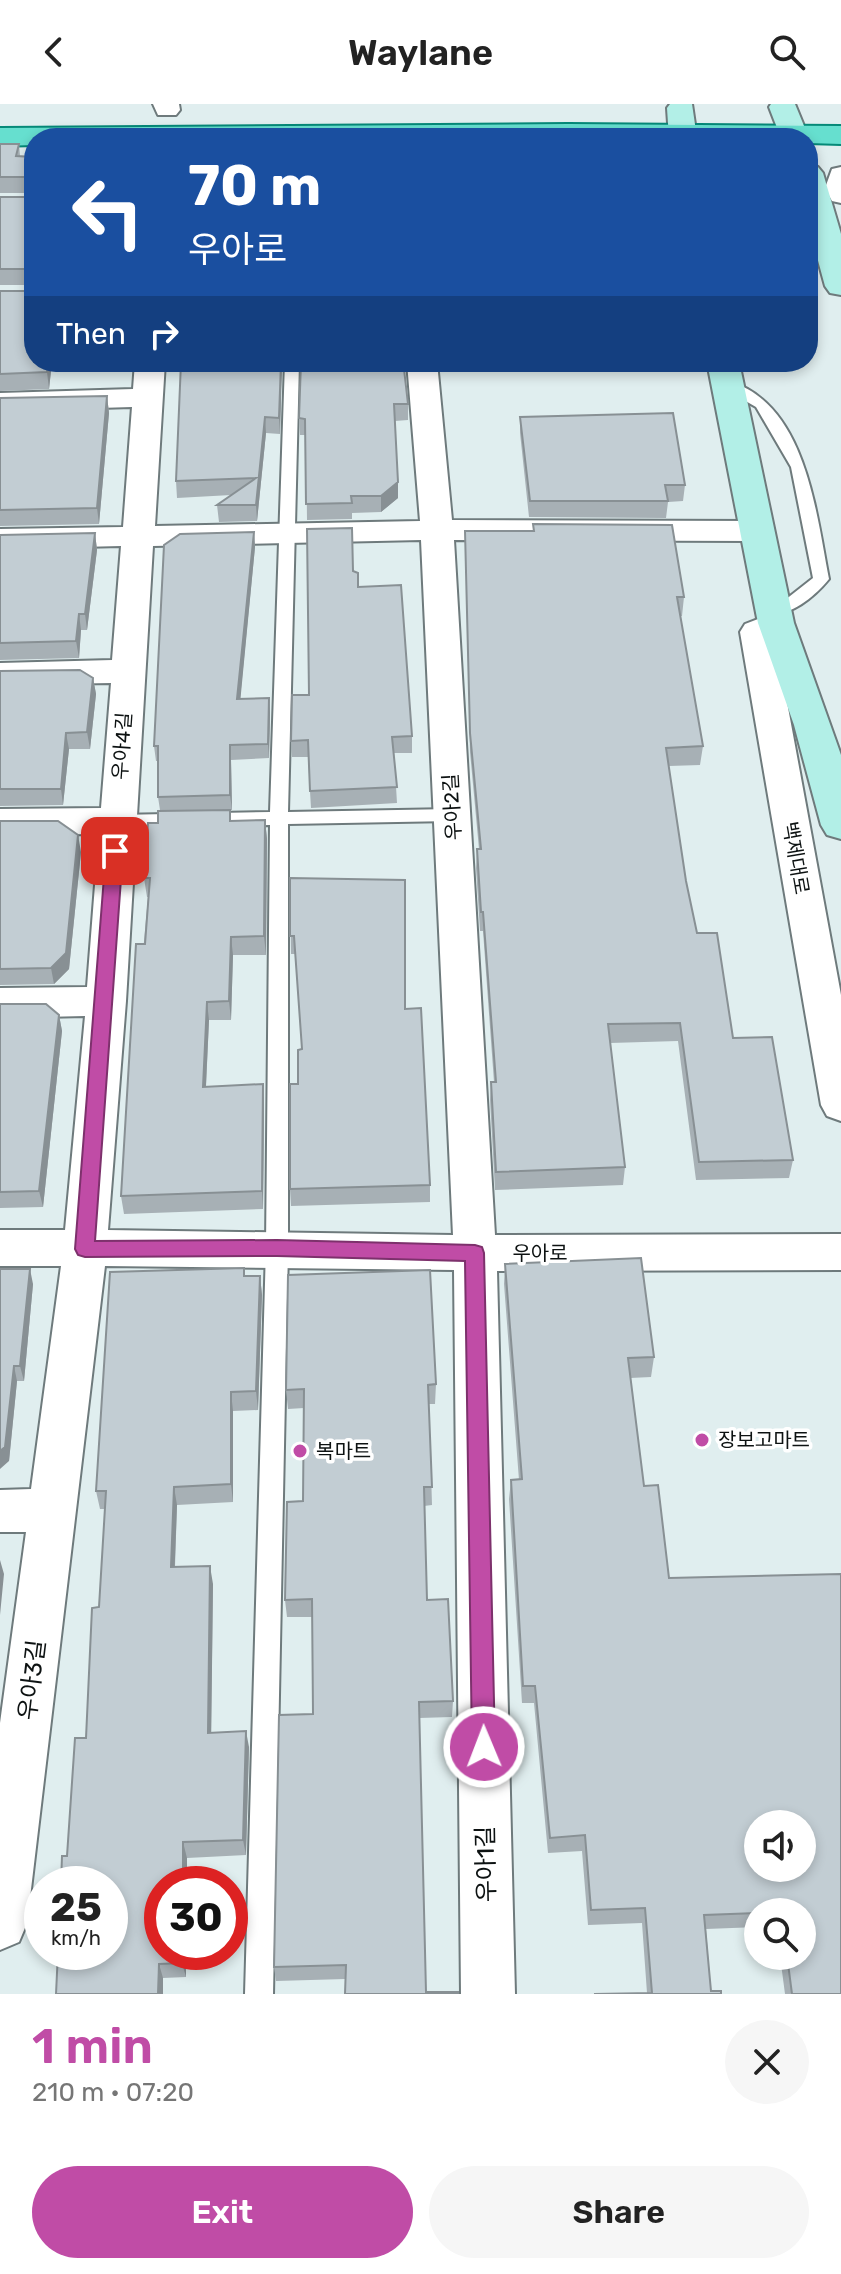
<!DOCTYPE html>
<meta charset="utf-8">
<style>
:root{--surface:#fff;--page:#f6f6f6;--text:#222;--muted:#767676;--accent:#c04ca6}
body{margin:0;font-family:Rubik,"Noto Sans KR",sans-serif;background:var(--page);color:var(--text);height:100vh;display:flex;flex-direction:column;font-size:30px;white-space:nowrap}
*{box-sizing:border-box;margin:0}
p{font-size:26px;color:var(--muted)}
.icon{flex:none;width:44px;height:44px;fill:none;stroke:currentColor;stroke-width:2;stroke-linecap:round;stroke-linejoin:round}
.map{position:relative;height:1890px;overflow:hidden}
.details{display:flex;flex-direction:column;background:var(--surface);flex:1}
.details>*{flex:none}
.guide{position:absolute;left:24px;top:24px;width:794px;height:244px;border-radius:32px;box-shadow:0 4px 12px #0003;background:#1a4fa0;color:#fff;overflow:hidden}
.tools{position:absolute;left:744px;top:1706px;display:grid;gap:16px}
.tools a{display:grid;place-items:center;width:72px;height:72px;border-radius:50%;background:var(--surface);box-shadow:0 4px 12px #0003;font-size:40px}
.speed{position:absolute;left:24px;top:1762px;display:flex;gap:16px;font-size:40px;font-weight:700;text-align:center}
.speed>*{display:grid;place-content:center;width:104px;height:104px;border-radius:50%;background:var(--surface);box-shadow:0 4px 12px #0003;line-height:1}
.speed small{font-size:20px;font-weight:400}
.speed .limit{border:12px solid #d22;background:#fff;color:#111}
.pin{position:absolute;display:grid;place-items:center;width:68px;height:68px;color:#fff;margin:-34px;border-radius:16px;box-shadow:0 4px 12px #0006}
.me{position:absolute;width:88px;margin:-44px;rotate:359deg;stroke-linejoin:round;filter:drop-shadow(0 0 6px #0008)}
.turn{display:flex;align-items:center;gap:28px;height:168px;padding:0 32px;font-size:36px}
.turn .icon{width:104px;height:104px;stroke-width:2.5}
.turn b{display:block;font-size:56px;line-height:68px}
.then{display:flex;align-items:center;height:76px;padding:0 32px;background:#0003;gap:16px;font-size:30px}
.round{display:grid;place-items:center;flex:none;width:84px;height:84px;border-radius:42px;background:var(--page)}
.overview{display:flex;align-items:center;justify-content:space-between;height:136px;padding:0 32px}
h1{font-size:48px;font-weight:600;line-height:60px;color:var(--accent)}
.primary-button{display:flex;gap:16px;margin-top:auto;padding:16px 32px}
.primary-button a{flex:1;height:92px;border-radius:48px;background:var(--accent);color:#fff;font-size:32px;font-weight:600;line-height:92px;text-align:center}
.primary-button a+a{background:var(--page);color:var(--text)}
header{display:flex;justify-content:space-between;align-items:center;height:104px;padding:0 32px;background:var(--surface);font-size:36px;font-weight:600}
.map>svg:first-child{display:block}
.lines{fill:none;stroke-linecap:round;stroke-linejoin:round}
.lane-casing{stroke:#6e7a7c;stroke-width:4}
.street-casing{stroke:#6e7a7c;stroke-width:4}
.secondary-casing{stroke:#6e7a7c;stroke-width:4}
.primary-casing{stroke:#058978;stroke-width:4}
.lane{fill:#fff;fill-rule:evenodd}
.street{fill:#fff;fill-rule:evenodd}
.secondary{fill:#b2efe7;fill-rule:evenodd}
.primary{fill:#66dfcf;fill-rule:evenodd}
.wall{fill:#a7b0b5}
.shaded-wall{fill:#889094}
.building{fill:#c2cdd3;stroke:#889094;stroke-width:2;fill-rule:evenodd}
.route{fill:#c04ca6;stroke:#7d316c;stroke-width:2}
.poi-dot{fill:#c04ca6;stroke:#fff;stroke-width:3}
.labels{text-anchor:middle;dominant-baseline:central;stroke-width:7;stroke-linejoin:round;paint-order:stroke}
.street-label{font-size:20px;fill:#0d1212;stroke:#fff}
.poi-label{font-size:20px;fill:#0d1212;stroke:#fff;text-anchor:start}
.near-street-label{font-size:24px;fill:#0d1212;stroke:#fff}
</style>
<header><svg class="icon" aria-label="back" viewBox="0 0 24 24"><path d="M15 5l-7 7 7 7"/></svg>Waylane<svg class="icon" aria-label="search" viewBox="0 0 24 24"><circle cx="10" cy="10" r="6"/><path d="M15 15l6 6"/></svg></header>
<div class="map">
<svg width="841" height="1890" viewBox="0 0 841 1890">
<rect width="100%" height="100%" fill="#e0eeef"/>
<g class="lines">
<defs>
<path id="lane" d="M285,258H299L288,708L452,705L461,711L452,717L288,720V1144L273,1890H245L266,1144L270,721L117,723L108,717L117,711L270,708Z
M728,277C806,299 816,409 829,475C815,492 790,514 767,509L765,505L767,501L785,496L813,474L791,363L756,303L723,284V278Z"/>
<path id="street" d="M153,0H179L180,6L176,11H158Z
M841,63V99L832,97L825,84L832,65Z
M135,258H165L155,422L420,417L407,258H437L452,416L758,417L769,420L774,427L769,434L758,437L454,436L495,1131L841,1130V1166L497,1167L515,1890H461L454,1166L105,1162L27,1819L19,1838L0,1846V1619L26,1428H0V1386L31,1385L61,1162H0V1126H65L85,912L0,914V884L87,883L99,730L0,731V705L101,704L111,579L0,581V559L112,556L121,442L0,445V425L123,423L132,303L0,307V289L133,285ZM421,436L453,1131L108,1126L126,897L153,442Z
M776,508L788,511L793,519L788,527L775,533L841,891V1017L827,1012L821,1001L740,528L745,520Z"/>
<path id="secondary" d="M670,0H692L697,34H669L667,4Z
M771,0H795L809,34L808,36L781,34L769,3Z
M808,60L818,63L823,69L841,130V191L830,189L825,182L808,120Z
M707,258H739L794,519L841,651V735L827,731L821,721L794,621L758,519Z"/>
<path id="primary" d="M568,20L841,22V40L808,39V34H34V41L0,42V24Z"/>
</defs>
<use href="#lane" class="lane-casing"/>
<use href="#street" class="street-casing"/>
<use href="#secondary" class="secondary-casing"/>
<use href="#primary" class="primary-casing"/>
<use href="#lane" class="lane"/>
<use href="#street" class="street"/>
<use href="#secondary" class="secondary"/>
<use href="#primary" class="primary"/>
</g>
<path class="wall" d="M0,40H19L20,52L34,53V258H52L49,285L0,287V187H34V181H0V93H34V89H0Z
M181,258H282L280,330L266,329L257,417L219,418L217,401L231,391L177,394L176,377Z
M398,265L408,300V316L395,317L398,394L381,408L352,409V415L307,416L306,331H300L299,314Z
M107,292L109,309L99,420L0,422V294Z
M520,313L685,381L683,397L668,398L666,414L529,413L520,329Z
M533,420L684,493L682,512H680L703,642L700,661L669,662L686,777L697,829L733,934L793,1056L789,1074L696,1076L678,937L610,939L625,1063L623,1081L495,1086L490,996L491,978H494L483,827H480L476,764L477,745H479L470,648L465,427H533Z
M254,428L255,443L240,595L269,594L270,609L269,654L231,656L232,706H230L231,717L265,716L267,735L266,851H233L231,916H209L206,983L263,980L264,999L263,1105L124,1110L121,1092L148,793H147L144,774L160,706L158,693V657H156L154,642Z
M95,429L97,446L87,526H81L79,554L0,556V431Z
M353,467L412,632V649H394L397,699L311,704L308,653H292L291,637Z
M0,567L93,574L96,590L90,645H69L63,701L0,702Z
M0,717L81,748L69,865L54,880L0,881Z
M290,774L405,905L430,1081V1098L291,1102L290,1085L302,945L295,850H291Z
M0,900L59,911L62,927L43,1103L0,1104Z
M505,1160L654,1253L651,1273L630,1274L644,1382L669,1474L841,1890H785L780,1852H802V1808H758V1823L706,1825L711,1887L647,1889L642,1819L588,1821L582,1747L548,1749L534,1599H522L509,1395L511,1376H519L504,1180Z
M0,1165L33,1180L24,1277H17L9,1357Z
M245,1172H260L262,1191L258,1306L233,1307V1398L177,1401L175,1463L213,1480L211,1629L249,1643L246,1751L187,1754L162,1848H186V1873L163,1874V1890H56L67,1752L86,1634L99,1503L105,1405H100L96,1387Z
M436,1280L435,1300H429L432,1401L424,1402L427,1496L453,1597L452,1613L419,1614L426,1888L345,1890V1875L276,1877L274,1863L313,1610L312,1513H287L285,1496L303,1397L304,1304L288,1305L286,1286Z"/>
<path class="shaded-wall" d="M48,258H52L49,285L47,268Z
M281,258H282L280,330L279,314Z
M107,292L109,309L99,420L97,404Z
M265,313L266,329L257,417L256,401Z
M398,378V394L381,408V392Z
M254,428L255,443L239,610L237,595Z
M95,429L97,446L87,526L85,510Z
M79,510L81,526L79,554L76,537Z
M93,574L96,590L90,645L87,628Z
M269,594L270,609L269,654L268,640Z
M66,629L69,645L63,701L61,685Z
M230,641L231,656L232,706L230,691Z
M265,716L267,735L266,851L264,832Z
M78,731L81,748L69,865L54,880L51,864Z
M231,833L233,851L231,916L229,897Z
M207,898L209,916L205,1001L203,983Z
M59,911L62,927L43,1103L39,1087Z
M263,980L264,999L263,1105L262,1087Z
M30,1165L33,1180L24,1277L20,1262Z
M260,1172L262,1191L258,1306L256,1287Z
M14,1262L17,1277L9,1357L0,1365V1347Z
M231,1288L233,1307V1398L231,1380Z
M174,1383L177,1401L174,1481L171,1463Z
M0,1456L4,1470L0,1511Z
M210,1462L213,1480L211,1645L208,1629Z
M246,1627L249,1643L246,1751L243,1736Z
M183,1738L187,1754V1780H183Z
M183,1848H186V1873L182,1859Z
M159,1860L163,1874V1890H158Z"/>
<path class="building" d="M0,40H19L16,52L34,53V258H48L47,268L0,270V187H34V165H0V93H34V73H0Z
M181,258H281L279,314L265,313L256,401H217L256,374L176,377Z
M301,258H398V265H404L408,300H394L398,378L381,392H351L352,399L306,400L305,315L299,314Z
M107,292L97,404L0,406V294Z
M673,309L685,381H665L668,397H530L520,313Z
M533,420L672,421L684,493H677L703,642L666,644L686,777L697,829H717L733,934L772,933L793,1056L699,1058L680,919L608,920L625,1063L496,1068L491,978H496L483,808H481L477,745H481L470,629L465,427H534Z
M352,424L353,467L358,469V483L401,481L412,632L392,633L397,683L310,687L308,636L291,637L292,591H309L307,425Z
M254,428L237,595L269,594L268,640L230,641V691L158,693V642H154L164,441L180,430Z
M95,429L85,510H79L76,537L0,539V431Z
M80,566L93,574L87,628L66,629L61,685H0V567Z
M230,706V717L265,716L264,832L231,833L229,897L207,898L203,983L263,980L262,1087L121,1092L136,840H145L150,774H144L148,719H158V707Z
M0,717H58L78,731L66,849L51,864L0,865Z
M290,774L405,776V905L421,904L430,1081L290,1085V980H298V946L302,945L294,832H290Z
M0,900H46L59,911L39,1087L0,1088Z
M641,1154L654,1253L628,1254L644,1382L658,1381L669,1474L841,1470V1890H792L787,1852H802V1808H781L704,1811L711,1887H721V1890H594L652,1889L645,1804L591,1806L585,1731L550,1734L535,1582H523L511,1376L522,1375L505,1160ZM758,1720H802V1764H758Z
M244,1164V1172H260L256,1287L231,1288V1380L174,1383L171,1463L210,1462L208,1629L246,1627L243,1736L183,1738V1780H162V1848H183L182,1859L159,1860L158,1890H56L58,1848H110V1780H61L62,1752H67L75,1634H86L92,1504L99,1503L106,1387H96L110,1168Z
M0,1165H30L20,1262H14L5,1343L0,1347Z
M430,1166L436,1280L428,1281L432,1383H424L427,1496L448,1495L453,1597L419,1598L426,1888H458V1890H345L346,1861L274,1863L279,1611L313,1610L312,1495L285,1496L287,1398L303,1397L304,1285L286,1286L288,1171Z"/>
<path class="route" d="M115,741L123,747L95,1137L277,1136L475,1141L482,1143L484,1149L495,1643L492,1651L484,1654L475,1651L472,1643L465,1157L277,1152L85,1153L78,1151L75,1145L106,747Z"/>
<g class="poi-dot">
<circle cx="702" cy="1336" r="8"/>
<circle cx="300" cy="1347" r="8"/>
</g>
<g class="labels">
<g class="street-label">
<text transform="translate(122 642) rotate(-86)">우아4길</text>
<text transform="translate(452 703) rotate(-93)">우아2길</text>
<text transform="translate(796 754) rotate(80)">백제대로</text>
<text x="540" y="1149">우아로</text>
</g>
<g class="poi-label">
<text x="718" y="1336">장보고마트</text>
<text x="316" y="1347">복마트</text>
</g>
<g class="near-street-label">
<text transform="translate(32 1576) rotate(-83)">우아3길</text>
<text transform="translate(486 1760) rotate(-91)">우아1길</text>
</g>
</g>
</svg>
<div class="tools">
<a><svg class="icon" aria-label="sound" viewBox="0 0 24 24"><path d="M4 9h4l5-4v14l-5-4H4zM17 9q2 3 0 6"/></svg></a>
<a><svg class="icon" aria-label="search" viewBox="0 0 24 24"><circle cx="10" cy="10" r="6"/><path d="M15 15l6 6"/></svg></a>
</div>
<div class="speed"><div>25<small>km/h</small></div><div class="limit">30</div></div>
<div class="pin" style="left:115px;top:747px;background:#d93025"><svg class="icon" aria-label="arrive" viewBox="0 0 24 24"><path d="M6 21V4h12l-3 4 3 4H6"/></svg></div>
<svg class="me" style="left:484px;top:1643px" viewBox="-20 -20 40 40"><circle r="17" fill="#c04ca6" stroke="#fff" stroke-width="3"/><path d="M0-11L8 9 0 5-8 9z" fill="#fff"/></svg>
<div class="guide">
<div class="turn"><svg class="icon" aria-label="left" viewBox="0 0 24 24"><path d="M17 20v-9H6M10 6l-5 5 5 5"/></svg><div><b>70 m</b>우아로</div></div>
<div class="then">Then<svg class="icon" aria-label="right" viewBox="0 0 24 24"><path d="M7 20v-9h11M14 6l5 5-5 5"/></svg></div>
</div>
</div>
<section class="details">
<div class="overview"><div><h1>1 min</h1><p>210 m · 07:20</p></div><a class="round"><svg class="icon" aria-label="close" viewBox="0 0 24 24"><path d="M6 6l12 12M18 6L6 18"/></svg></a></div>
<div class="primary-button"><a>Exit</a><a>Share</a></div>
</section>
